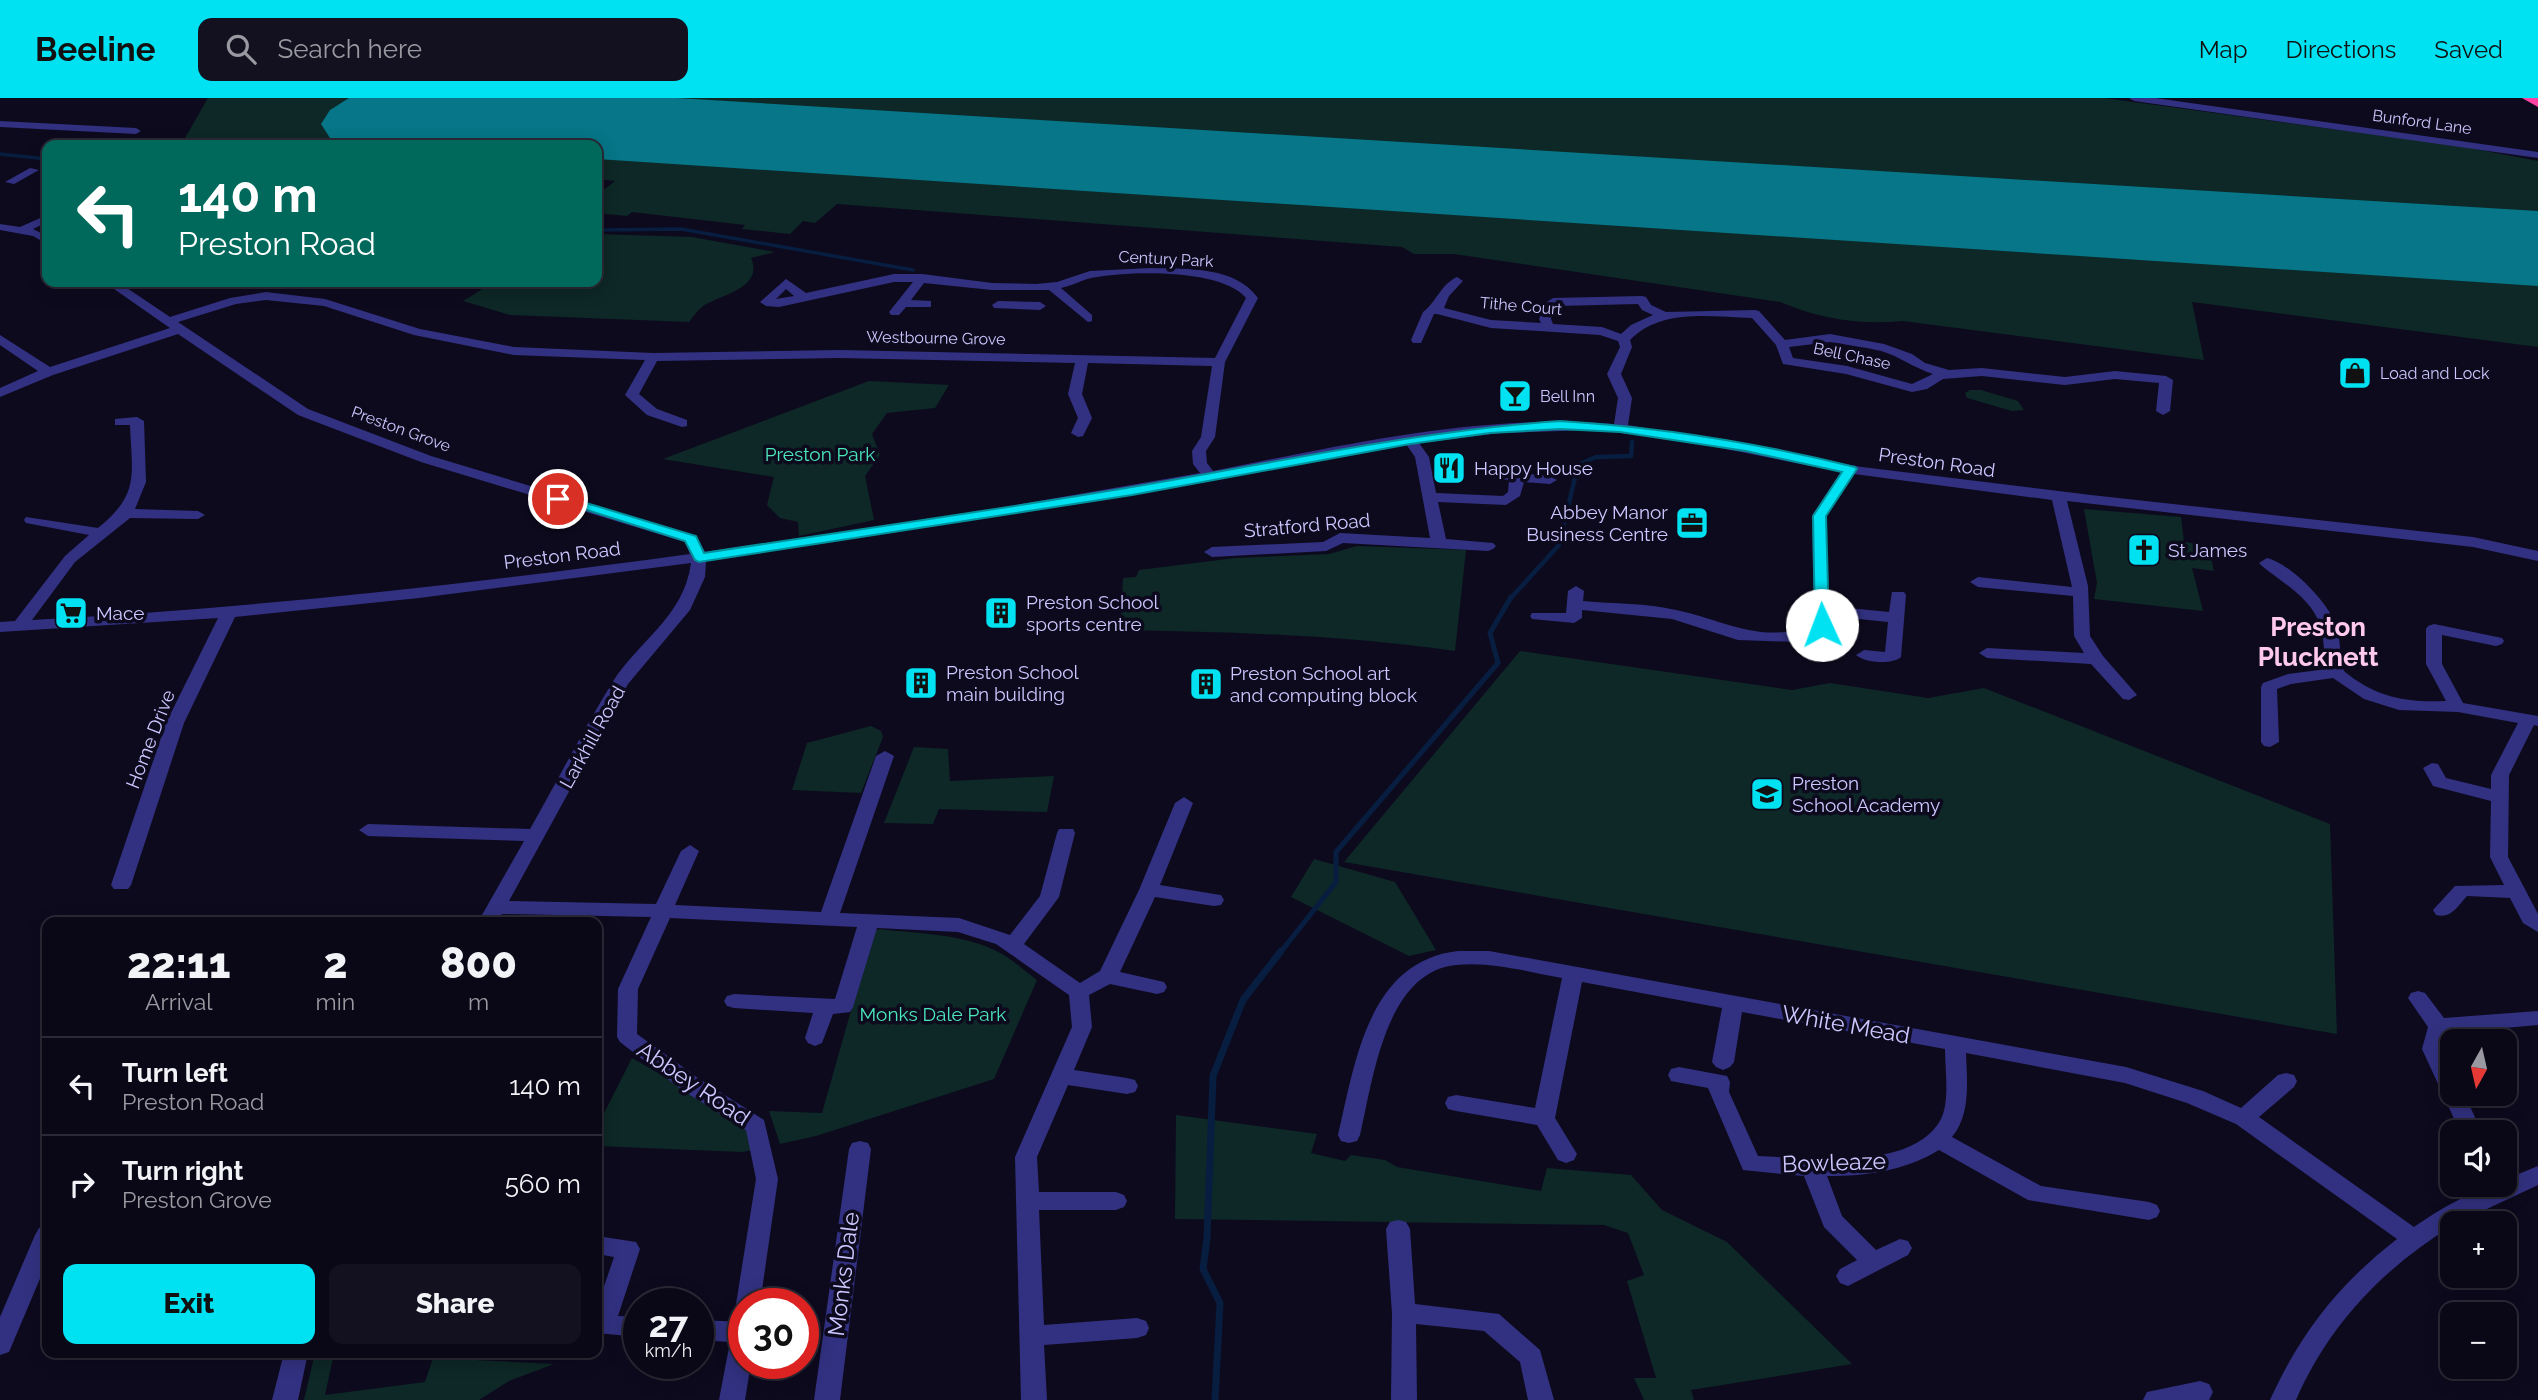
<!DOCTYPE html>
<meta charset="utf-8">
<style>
:root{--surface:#0a0816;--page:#13111f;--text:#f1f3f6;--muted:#999aa1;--line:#2a2935;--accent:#00e2f2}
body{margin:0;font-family:Raleway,sans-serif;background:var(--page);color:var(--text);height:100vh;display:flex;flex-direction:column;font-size:26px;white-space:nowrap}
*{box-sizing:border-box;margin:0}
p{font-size:23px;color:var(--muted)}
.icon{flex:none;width:38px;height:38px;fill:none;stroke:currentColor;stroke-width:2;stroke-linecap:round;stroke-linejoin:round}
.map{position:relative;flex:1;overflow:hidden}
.side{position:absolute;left:42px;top:819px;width:560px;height:441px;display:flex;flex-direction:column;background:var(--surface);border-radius:14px;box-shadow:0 4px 18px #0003,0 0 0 2px var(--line)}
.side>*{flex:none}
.banner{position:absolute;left:42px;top:42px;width:560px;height:147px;border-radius:14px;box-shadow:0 4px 18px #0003,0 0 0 2px var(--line);background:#00695c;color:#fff;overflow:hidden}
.needle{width:46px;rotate:188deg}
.tools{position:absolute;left:2440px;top:931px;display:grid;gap:14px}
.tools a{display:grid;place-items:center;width:77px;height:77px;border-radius:14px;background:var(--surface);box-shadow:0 4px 18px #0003,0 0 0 2px var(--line);font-size:35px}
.speed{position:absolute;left:623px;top:1190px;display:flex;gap:14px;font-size:35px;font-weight:700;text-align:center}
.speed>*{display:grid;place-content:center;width:91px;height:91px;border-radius:50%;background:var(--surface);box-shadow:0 4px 18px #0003,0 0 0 2px var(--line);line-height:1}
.speed small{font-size:18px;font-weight:400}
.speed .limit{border:10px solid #d22;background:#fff;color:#111}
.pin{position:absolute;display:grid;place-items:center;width:60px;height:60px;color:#fff;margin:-30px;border:4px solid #fff;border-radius:50%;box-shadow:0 2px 7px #0007}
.me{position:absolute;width:77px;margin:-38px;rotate:358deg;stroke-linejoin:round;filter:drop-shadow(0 0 5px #0008)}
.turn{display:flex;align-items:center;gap:24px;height:147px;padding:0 21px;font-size:32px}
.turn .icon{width:91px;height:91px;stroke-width:2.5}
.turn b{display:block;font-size:49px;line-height:60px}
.eta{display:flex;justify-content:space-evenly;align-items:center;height:119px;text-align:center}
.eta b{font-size:42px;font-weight:800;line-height:49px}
.primary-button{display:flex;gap:14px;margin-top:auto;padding:14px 21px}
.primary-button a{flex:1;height:80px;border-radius:14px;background:var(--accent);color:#111;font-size:28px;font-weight:800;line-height:80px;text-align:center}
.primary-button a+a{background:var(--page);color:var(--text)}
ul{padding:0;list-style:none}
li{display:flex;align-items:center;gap:21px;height:98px;padding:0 21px;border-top:2px solid var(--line)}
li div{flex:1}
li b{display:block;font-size:26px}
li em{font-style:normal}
header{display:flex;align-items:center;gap:42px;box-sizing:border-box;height:98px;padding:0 35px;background:var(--accent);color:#111}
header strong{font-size:33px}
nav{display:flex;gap:38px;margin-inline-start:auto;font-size:24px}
.search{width:490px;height:63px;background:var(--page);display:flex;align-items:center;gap:18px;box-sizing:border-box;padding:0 24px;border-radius:14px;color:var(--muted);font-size:26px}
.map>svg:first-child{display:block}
.green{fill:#0d2826}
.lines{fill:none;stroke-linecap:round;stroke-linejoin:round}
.stream-far3{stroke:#071e40;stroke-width:3.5}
.stream-far2{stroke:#071e40;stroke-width:4.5}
.stream-far1{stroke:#071e40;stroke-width:5}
.stream{stroke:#071e40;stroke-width:7}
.runway{fill:#067688;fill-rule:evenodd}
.minor{fill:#323181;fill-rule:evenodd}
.highway{fill:#ff42a3;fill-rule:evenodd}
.route{fill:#00e2f2;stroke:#00939d;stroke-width:2}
.labels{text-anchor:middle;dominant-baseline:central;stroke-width:7;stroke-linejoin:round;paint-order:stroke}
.far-street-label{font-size:16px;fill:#ccc7ff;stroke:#0d0a1e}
.far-poi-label{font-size:16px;fill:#ccc7ff;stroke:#0d0a1e;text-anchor:start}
.park-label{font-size:19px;fill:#4be7bb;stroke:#0d0a1e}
.street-label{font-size:19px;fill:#ccc7ff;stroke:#0d0a1e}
.poi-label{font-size:19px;fill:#ccc7ff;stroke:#0d0a1e;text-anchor:start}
.near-street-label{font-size:23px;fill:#ccc7ff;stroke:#0d0a1e}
.district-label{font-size:26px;font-weight:bold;fill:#ffc9ed;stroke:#0d0a1e}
</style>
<header>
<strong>Beeline</strong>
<div class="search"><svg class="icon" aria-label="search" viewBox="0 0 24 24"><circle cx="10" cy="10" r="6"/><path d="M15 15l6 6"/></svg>Search here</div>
<nav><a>Map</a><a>Directions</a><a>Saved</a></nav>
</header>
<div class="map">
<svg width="2538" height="1302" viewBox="0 0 2538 1302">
<rect width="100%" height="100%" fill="#0d0a1e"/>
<path class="green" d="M208,0H2104L2465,49L2538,63V249L2192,204L2204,262L1903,223C1859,227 1821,221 1780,204L1454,156H1414L1402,149L837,106L815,125L803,123L790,136L742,131L745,127L632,114L627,118L597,115V97L615,83L597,81V47H181Z
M597,136L692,139L775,154L751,160C765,192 716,197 701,210C696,214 693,219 689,224L510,217L463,203L494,184H597Z
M869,283L949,287L935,310L887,315L872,336L880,357L865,378L874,422L799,438L798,424L780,420L767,407L774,379L663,361Z
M1970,292H1981L2018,303L2024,312L2012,313L1967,300L1965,295Z
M2084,411L2181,419L2184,444L2208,447L2214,473L2192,470L2203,513L2094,501L2097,485Z
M1357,448L1466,452L1455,553C1341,537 1234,534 1120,532L1123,480L1136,479L1139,472L1235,460L1329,456Z
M1520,553L1792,592L1830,585L1928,600L1984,590L2330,726L2337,936L1344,764Z
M871,628L881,633L883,639L861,695L792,692L807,645Z
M914,649L948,651L950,683L1054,678L1047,714L939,711L933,726L884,725Z
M1314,761L1395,784L1436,852L1409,858L1291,799Z
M878,831C919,836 965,835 1002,856C1014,863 1026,874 1037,882L994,981L816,1038L780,1046L769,1013L822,1015L873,835Z
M632,960L751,1028L762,1050L742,1054L597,1048V1029Z
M1176,1017L1317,1036L1311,1055L1345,1063L1351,1057L1385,1062L1397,1069L1541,1093L1547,1070L1631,1077L1662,1112L1727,1144L1852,1266L1691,1292L1694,1302H1644L1634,1280H1656L1627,1183L1644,1177L1628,1135L1604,1127L1175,1121Z
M315,1255H334L325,1297L425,1284L433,1260L554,1266L509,1283L479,1302H304Z"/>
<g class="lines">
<path class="stream-far3" d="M0,56L47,61
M597,132L681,131L913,172"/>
<path class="stream-far2" d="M1510,501L1559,447L1578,367L1596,359L1631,358L1632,344"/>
<path class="stream-far1" d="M1280,855L1336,784V754L1498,565L1490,535L1511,499"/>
<path class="stream" d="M1215,1302L1220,1205L1203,1171L1207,1140L1213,978L1243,902L1281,853"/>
<path class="runway" d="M349,0H677L2538,113V188L597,61V47L354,46L330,40L321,26L330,12Z"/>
<path class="minor" d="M2129,0H2155L2538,54V60L2134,3Z
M0,23L136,30L141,33L136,36L0,29Z
M30,70L39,72L14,86L5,84Z
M47,117V124L33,131L47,138V146L33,138L0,132V126L20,129Z
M1151,170C1187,171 1235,168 1258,200L1225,264L1215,339L1206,353L1207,365L1213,373C1344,347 1480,315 1614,326L1618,300L1607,276L1620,249L1618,243L1600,237L1491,230L1437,216H1434L1421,245H1413L1411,242L1423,214C1436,205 1440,187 1457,179L1463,183L1449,198L1444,210L1491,222L1541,225L1539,221L1547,204L1553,200L1642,198L1646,199L1651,207L1666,214L1755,212L1759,213L1785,242L1830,236L1884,246L1912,256L1925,265L1949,272L1982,270L2065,279L2115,273L2166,278L2173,282L2170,313L2163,317L2156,313L2159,285L2115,281L2065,287L1982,278L1943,281L1927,291L1912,294L1846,276L1783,266L1776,247L1752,220C1710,219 1662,210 1630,242L1632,249L1621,276L1632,300L1628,327L1862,369L2091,397L2473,439L2538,453V463L2473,449L2067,403L2088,488L2090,538L2103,558L2137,597L2129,602L2123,601L2091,566L1987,560L1979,555L1987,550L2084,555L2074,538L2073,498L1978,489L1970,484L1978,479L2072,489L2052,402L1854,376L1826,418L1829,508L1889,514L1892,494H1904L1906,497L1901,559C1892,567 1865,565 1856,557L1864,552L1885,554L1888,524L1830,518L1828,531L1797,544L1738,542L1672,521L1582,512V520L1574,525L1532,521L1530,518L1532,515H1566L1568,493L1576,488L1584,493L1583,503C1614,506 1646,505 1676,512C1725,522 1762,548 1814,526L1812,418L1841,374L1670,340L1592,332L1500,335L1419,345L1429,359L1436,395L1503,398L1508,394L1509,382L1485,379V373L1490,372L1550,378L1557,382L1550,386L1524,384L1520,398L1506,407L1438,404L1446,441L1493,445L1496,448L1493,451L1488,453L1343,445L1326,453L1212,459L1204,454L1212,449L1323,444L1340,435L1430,440L1415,359L1406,346L1110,401L706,463L705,479L690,512L628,586L509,803L656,806L681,753L690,747L699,753L675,807L821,814L876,658L885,653L894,658L840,815L959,820L1010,837L1040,798L1057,735L1059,731H1073L1075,735L1059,799L1024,846L1080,885L1100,873L1139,792L1175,705L1184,699L1193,705L1160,787L1214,796L1221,797L1224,802L1221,807L1214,808L1155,799L1120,874L1164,884L1167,889L1164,894L1157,896L1110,886L1089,897L1092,929L1074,972L1127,980L1135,982L1138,988L1135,994L1127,996L1068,987L1037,1059L1039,1094H1116L1124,1097L1127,1103L1124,1109L1116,1112H1039L1044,1227L1137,1220L1146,1223L1149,1230L1146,1237L1137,1240L1044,1247L1047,1302H1021L1015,1059L1072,929L1069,897L996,846L958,834L877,830L853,909L850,914L833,916L822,945L815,948L808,945L805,940L813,915L734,910L727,908L724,903L727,898L734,896L835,901L857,829L670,820L638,891L637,936L698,980L764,1022L778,1081L760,1206H744V1214L739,1213L736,1206L756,1081L746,1032L682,992L620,944L617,939L618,891L651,819L502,816L498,824H478L524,743L368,738L359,732L368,726L530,731C558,682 583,632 612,585C638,543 684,519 691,465L419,500L235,519L184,625L131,787L128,791H114L111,787L166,625L218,520L0,534V524L15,523L65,458L89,437L26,425L24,422L26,419L98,430C140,396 132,377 130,327H115V321L137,319L144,323L146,384L135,411L198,413L205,417L198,421L130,420L75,464L32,522C253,510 471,486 690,456L685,444L421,364L298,317L178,236L53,277L0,299V290L38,273L0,247V237L50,269L170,230L104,184H118L170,219L230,200L266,194L325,201L420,231L514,249L653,255L840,252L1215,260L1246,200C1223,170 1122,172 1087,181C1078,184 1070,188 1061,190L1092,217V223L1088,224L1049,192H992L924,185L911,202L931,203V209H906L899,217H891L889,214L913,184H894L779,209L766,208L760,204L786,181L806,195L894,176H922L992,185L1036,186L1057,184L1090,173ZM786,191L794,198L776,201ZM266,202L324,208L414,237L514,257L645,262L625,297L647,317L682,329L687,328V322L657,311L639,296L657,263L840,260L1075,265L1068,296L1078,320L1071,335L1078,339L1083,338L1092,320L1082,296L1088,265L1212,268L1201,339L1192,353L1193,366L1200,375L959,417L705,454L696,438L431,358L308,311L178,224L236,206ZM1638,206L1642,212L1653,217L1631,227L1621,236L1602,229L1553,226L1551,221L1557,208ZM1830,244C1847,247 1864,249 1881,253C1899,258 1914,270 1933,276L1912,286L1847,268L1793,260L1789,249Z
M998,203L1040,204L1046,208L1040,212L994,210L992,207Z
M2267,460C2291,466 2329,505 2337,529C2341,543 2339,559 2344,573C2375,599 2406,605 2446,603L2426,566V531L2428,528L2434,526L2502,540L2504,543L2502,546L2496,548L2442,537V566L2463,605L2538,618V628L2534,627L2509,677L2508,759L2538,816V834L2523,825L2510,800L2467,798C2458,808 2451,821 2436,817L2433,812L2455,788L2504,787L2490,759L2491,703L2433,688L2423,670L2432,665L2438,666L2446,680L2491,691V677L2518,625L2458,614L2399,612L2364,601L2333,580L2291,586L2277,591L2279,644L2270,649L2264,648L2261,644V589L2263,585L2288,576L2327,571C2323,557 2325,541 2320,527C2311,500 2283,485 2262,468L2259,465Z
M1458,853H1489L2126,969L2203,993L2241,1010L2278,977L2286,975L2294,977L2297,983L2294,989L2259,1019L2414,1129C2436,1114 2478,1087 2504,1087V1082L2538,1068V1087L2457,1125H2452V1128C2383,1170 2328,1228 2296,1302H2270C2301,1234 2338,1187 2397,1141L2236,1026L2187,1005L2125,985L1966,955C1967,983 1971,1016 1952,1039L2041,1088L2149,1104L2157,1107L2160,1113L2157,1119L2149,1122L2028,1102L1939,1052C1904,1073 1867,1078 1827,1078L1842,1118L1876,1152L1900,1141L1908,1143L1912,1150L1908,1157L1848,1188L1840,1185L1836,1178L1840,1171L1857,1162L1824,1129L1804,1078L1743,1072L1708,990L1671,983L1668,977L1671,971L1679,969L1727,978L1730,984L1729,994L1758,1058C1807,1060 1913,1074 1941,1021C1950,1002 1945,972 1945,951L1742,914L1734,964L1730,969L1723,972L1716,969L1712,964L1722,910L1582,884L1555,1020L1577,1056L1574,1062L1566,1065L1558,1062L1537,1027L1456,1013L1448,1011L1445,1005L1448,999L1456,997L1535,1010L1562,880C1528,874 1491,863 1456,867C1385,874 1373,982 1360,1037L1357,1043L1349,1045L1341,1043L1338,1037C1355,965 1368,863 1458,853Z
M2418,893L2425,895L2444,920L2538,913V927L2448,935L2444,951L2452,969V996H2464L2475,1019L2472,1025L2464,1027L2456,1025L2422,951L2428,929L2408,900L2411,895Z
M860,1043L868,1045L871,1051L840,1302H814L849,1051L852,1045Z
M1398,1122L1406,1124L1410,1131L1415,1206L1499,1216L1540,1252L1554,1302H1528L1520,1264L1484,1233L1416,1226L1417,1302H1391L1392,1215L1386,1131L1390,1124Z
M47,1128V1164L9,1254L0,1257V1219L35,1137L39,1130Z
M597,1138L636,1144L640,1151L618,1218L639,1219V1239L597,1235V1209L614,1159L597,1156Z
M698,1222L744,1224V1265H751L745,1302H719L730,1244L698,1242Z
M284,1255H308L298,1302H272Z
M2200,1283L2209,1286L2213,1294L2209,1302H2143L2147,1294Z"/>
<path class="highway" d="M2522,0H2538V9Z"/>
</g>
<path class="route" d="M1560,323C1659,329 1758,345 1855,369L1857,371L1826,418L1829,527L1827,531H1817L1815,527L1813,418L1842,374L1746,353L1620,334L1560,331L1490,335L1410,346L1132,397L699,464L695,462L685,443L552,401L554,398H563L696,438L704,455C847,433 990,413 1132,389C1275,365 1415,333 1560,323Z"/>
<defs>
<symbol id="shop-square" viewBox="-11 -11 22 22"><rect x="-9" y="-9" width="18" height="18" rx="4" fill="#00e2f2" stroke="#0d0a1e"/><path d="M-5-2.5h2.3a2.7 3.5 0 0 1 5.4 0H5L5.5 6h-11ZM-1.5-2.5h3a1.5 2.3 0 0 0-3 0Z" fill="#111"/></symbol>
<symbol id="bar-square" viewBox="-11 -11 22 22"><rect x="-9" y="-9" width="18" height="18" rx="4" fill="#00e2f2" stroke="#0d0a1e"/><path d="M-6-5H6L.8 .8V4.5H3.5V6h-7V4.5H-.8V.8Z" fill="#111"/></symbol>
<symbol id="restaurant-square" viewBox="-11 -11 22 22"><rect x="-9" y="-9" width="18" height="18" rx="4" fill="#00e2f2" stroke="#0d0a1e"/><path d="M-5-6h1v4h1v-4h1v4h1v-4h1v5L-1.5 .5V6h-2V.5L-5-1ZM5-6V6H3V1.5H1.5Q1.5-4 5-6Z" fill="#111"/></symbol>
<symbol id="office-square" viewBox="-11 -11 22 22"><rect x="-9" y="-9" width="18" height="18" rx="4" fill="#00e2f2" stroke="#0d0a1e"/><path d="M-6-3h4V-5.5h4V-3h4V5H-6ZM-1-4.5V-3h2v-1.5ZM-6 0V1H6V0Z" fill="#111"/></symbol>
<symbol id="church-square" viewBox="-11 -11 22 22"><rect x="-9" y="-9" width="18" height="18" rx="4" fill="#00e2f2" stroke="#0d0a1e"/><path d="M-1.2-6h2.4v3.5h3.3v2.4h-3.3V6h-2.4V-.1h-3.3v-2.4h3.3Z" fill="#111"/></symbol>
<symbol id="supermarket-square" viewBox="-11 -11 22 22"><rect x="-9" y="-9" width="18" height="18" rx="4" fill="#00e2f2" stroke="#0d0a1e"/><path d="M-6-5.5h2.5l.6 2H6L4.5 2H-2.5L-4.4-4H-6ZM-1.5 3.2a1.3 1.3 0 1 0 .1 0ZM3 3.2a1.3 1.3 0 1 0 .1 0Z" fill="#111"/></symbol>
<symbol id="building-square" viewBox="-11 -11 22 22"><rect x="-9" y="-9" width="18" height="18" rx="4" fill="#00e2f2" stroke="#0d0a1e"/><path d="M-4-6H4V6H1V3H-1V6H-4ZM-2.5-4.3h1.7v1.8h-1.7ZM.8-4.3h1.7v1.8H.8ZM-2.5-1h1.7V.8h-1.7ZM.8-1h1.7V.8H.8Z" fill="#111"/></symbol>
<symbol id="school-square" viewBox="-11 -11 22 22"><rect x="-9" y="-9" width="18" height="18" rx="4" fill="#00e2f2" stroke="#0d0a1e"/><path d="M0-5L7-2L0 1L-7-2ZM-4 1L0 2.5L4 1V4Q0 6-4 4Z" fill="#111"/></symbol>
</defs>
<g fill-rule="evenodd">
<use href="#shop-square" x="2336" y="256" width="38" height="38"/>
<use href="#bar-square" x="1496" y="279" width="38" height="38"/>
<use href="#restaurant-square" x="1430" y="351" width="38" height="38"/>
<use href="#office-square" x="1673" y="406" width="38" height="38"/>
<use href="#church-square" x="2125" y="433" width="38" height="38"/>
<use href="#supermarket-square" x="52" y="496" width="38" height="38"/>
<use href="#building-square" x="982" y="496" width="38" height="38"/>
<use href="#building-square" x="902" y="566" width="38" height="38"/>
<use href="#building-square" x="1187" y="567" width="38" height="38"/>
<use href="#school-square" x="1748" y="677" width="38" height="38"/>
</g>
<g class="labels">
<g class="far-street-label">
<text transform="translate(2422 24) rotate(8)">Bunford Lane</text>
<text transform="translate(1166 161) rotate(3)">Century Park</text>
<text transform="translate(1521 208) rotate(5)">Tithe Court</text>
<text transform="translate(936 240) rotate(1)">Westbourne Grove</text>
<text transform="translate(1852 258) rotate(12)">Bell Chase</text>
<text transform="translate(401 331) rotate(20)">Preston Grove</text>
</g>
<g class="far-poi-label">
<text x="2380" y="275">Load and Lock</text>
<text x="1540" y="298">Bell Inn</text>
</g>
<g class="park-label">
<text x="820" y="356">Preston Park</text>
<text x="933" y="916">Monks Dale Park</text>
</g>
<g class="street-label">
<text transform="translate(1937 364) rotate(8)">Preston Road</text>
<text transform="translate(1307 427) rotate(-5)">Stratford Road</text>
<text transform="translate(562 457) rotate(-7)">Preston Road</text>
<text transform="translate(592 639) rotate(-61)">Larkhill Road</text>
<text transform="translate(150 641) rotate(-69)">Home Drive</text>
</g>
<g class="poi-label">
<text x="1474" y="370">Happy House</text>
<text x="1668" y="414" text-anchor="end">Abbey Manor<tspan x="1668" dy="22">Business Centre</tspan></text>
<text x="2168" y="452">St James</text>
<text x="1026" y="504">Preston School<tspan x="1026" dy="22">sports centre</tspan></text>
<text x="96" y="515">Mace</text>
<text x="946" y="574">Preston School<tspan x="946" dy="22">main building</tspan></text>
<text x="1230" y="575">Preston School art<tspan x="1230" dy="22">and computing block</tspan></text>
<text x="1792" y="685">Preston<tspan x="1792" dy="22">School Academy</tspan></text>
</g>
<g class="near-street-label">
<text transform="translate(1846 926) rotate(10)">White Mead</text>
<text transform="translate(694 985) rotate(34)">Abbey Road</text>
<text transform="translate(1834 1064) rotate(-2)">Bowleaze</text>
<text transform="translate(843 1176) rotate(-83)">Monks Dale</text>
</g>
<g class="district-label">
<text x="2318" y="529">Preston<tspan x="2318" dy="30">Plucknett</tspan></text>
</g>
</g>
</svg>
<div class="tools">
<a><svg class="needle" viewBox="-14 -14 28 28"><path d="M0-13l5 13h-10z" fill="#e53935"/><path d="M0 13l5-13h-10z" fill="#999aa1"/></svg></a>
<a><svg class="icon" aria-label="sound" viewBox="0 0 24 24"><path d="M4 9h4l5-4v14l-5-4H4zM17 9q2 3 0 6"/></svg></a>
<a>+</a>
<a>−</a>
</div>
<div class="speed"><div>27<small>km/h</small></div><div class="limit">30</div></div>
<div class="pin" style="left:558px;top:401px;background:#d93025"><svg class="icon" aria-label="arrive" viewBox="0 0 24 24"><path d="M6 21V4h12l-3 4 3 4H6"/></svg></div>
<svg class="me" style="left:1822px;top:527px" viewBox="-20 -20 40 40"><circle r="19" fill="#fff"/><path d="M0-13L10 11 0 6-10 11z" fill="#00e2f2"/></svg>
<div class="banner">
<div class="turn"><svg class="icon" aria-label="left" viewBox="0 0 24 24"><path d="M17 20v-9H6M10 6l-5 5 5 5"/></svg><div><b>140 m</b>Preston Road</div></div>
</div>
<section class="side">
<div class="eta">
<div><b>22:11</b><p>Arrival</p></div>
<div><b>2</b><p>min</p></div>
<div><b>800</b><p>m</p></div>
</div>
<ul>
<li><svg class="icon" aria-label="left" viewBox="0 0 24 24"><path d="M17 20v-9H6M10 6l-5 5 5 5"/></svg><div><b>Turn left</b><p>Preston Road</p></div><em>140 m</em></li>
<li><svg class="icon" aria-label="right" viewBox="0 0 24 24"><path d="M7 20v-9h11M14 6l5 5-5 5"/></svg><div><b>Turn right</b><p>Preston Grove</p></div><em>560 m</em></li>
</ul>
<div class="primary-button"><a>Exit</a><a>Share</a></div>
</section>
</div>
